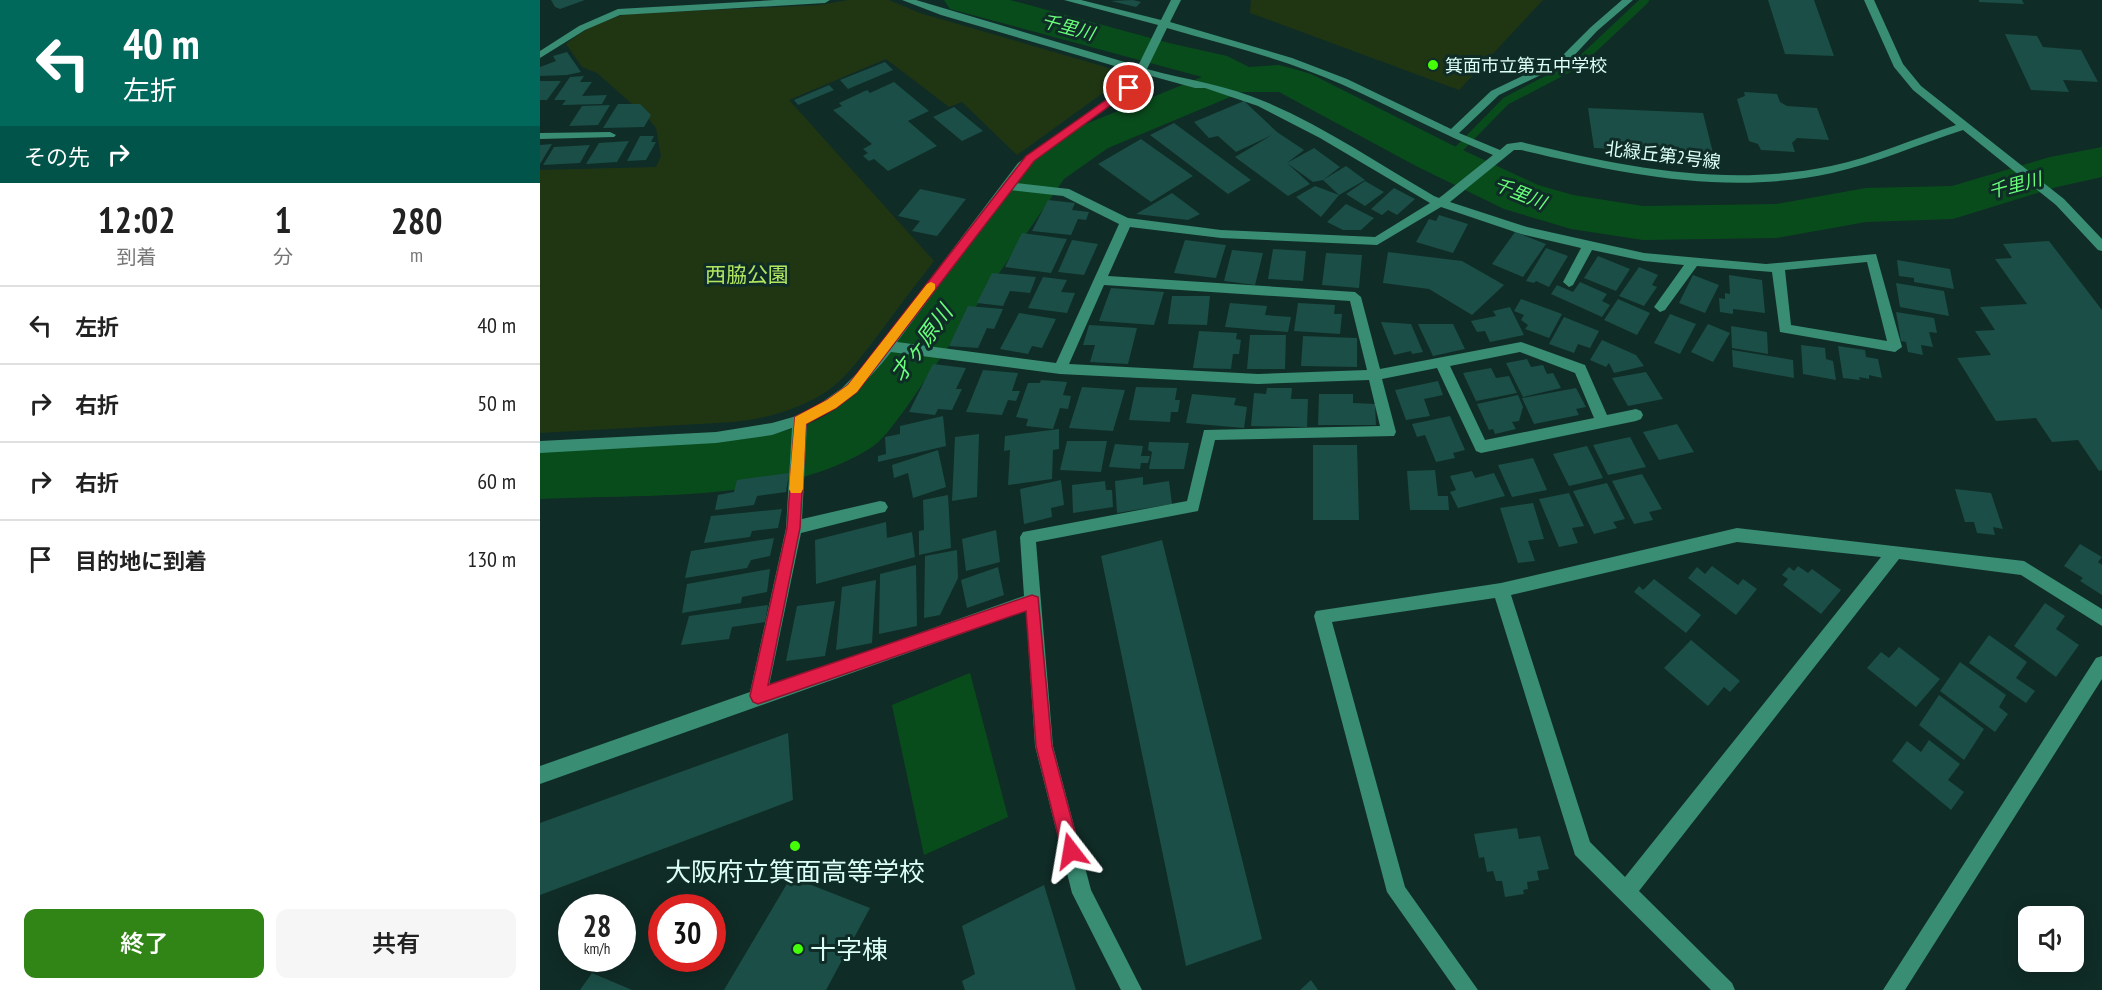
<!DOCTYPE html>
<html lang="ja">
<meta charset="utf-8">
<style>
:root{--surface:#fff;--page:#f6f6f6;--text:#222;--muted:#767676;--line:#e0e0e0;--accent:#318516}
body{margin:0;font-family:"PT Sans Narrow","Noto Sans JP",sans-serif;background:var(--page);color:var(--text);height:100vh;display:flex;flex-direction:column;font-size:22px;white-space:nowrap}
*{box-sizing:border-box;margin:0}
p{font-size:20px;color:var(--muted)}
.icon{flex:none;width:33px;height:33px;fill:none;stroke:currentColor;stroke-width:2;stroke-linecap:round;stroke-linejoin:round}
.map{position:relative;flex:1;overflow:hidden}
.side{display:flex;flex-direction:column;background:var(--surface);width:540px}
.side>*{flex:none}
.hud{background:#00695c;color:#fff;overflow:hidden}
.fabs{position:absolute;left:1478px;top:906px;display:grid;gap:12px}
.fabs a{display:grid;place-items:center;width:66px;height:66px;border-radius:12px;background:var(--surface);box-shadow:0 3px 15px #0003;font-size:30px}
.speed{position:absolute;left:18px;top:894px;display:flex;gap:12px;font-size:30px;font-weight:700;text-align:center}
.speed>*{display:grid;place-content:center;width:78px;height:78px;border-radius:50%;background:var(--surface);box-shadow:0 3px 15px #0003;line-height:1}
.speed small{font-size:15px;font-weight:400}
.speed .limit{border:9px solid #d22;background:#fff;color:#111}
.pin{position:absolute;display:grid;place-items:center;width:51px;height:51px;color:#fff;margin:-26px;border:3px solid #fff;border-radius:50%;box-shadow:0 2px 6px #0007}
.me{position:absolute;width:66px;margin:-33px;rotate:346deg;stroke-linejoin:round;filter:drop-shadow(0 0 4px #0008)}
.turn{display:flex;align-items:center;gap:21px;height:126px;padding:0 24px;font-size:27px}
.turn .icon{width:78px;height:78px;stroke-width:2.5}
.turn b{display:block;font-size:42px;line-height:51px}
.then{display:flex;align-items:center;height:57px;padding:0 24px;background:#0003;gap:12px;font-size:22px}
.eta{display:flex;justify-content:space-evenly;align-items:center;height:102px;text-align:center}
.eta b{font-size:36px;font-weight:600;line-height:42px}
.cta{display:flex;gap:12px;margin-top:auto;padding:12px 24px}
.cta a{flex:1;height:69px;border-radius:12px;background:var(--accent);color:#fff;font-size:24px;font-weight:600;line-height:69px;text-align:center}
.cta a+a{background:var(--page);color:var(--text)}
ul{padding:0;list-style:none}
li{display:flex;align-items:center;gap:18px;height:78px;padding:0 24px;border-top:2px solid var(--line)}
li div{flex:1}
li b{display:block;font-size:22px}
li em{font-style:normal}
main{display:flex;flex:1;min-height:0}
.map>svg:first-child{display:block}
.green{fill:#203613}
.water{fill:#094c1c}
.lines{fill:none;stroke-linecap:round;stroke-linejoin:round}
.stream{stroke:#094c1c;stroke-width:8}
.river{fill:#094c1c;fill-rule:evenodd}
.building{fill:#1b4e46}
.minor{fill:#398d73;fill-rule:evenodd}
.route{fill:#e11d48;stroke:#92132f;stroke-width:1.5}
.slow{fill:#f59e0b}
.poi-dot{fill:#44ff07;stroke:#102c27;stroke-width:2}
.labels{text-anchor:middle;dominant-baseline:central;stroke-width:6;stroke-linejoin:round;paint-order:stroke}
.far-water-label{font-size:18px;font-style:italic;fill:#69ff7b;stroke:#102c27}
.far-poi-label{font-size:18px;fill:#dbfff7;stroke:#102c27;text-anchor:start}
.far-street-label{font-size:18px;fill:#dbfff7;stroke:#102c27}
.park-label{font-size:21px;fill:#b0e660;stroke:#102c27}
.water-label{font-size:22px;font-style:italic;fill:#69ff7b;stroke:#102c27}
.near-poi-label{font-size:26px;fill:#dbfff7;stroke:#102c27}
</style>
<main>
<section class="side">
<div class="hud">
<div class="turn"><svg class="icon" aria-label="left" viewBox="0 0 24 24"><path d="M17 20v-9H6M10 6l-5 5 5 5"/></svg><div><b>40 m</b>左折</div></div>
<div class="then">その先<svg class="icon" aria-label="right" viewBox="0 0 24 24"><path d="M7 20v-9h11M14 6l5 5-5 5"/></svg></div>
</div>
<div class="eta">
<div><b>12:02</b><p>到着</p></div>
<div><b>1</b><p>分</p></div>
<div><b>280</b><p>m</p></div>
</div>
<ul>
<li><svg class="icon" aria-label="left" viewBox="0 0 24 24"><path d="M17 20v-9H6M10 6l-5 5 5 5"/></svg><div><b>左折</b></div><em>40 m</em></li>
<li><svg class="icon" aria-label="right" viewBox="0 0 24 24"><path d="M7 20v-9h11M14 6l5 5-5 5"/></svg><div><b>右折</b></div><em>50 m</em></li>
<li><svg class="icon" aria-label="right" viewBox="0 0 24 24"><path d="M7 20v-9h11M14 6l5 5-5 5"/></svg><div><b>右折</b></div><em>60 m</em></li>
<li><svg class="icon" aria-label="arrive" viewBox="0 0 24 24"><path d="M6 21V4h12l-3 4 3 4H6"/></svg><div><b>目的地に到着</b></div><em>130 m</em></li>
</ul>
<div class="cta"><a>終了</a><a>共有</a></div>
</section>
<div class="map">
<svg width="1562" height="990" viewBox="0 0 1562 990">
<rect width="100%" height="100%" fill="#102c27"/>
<path class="green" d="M308,0H349L380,13L562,66L573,70L581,80L477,155L422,102L409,107L346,59L249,100L394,261C376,284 358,308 341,331C323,354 306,380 281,395C253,411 224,419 193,422L0,433V170L116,167L121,156L116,128L107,117L57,73L42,67L26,44C42,30 65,19 87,14L279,5Z
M711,0H1003L919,90L710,13Z"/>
<path class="water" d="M430,673L468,817L384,855L352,705Z"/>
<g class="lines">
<path class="stream" d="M906,162L966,101L1037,64L1105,0"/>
<path class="river" d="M404,0H470L629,43L687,56L709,67L739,65L754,69L771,74L910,144L998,185L1033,195L1103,206L1236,204L1326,188L1412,186L1510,157L1562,147V177L1517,187L1413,219L1326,222L1236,238L1103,240L1031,229L964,209L876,166L739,92H702L568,148L524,179L366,408C355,422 344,440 329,449C243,503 99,494 0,499V447C61,445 123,445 184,439C218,436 256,433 286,415C302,406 313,390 324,376L490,157L536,128L662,77L410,9Z"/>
</g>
<path class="building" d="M11,0H45L20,9L15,7Z
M593,0L601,2L596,7L571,1Z
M1228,0H1274L1294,56L1245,54Z
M1439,0H1482L1484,4L1439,2Z
M1465,34L1497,36L1503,47L1541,50L1558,82L1523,80L1529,92L1491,90Z
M27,52L41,72L27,75L0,76V67L16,61L13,56Z
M345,62L353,70L308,89L300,80Z
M44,76L40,82H52L42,96L67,95L62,104L22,105L26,100H14L30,77Z
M0,81H21L7,100H0Z
M354,82L389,111L368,121L397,146L348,171L334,159L329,161L323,156L328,153L323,149L332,144L293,110L302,106L299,103L327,90L330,93Z
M289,85L294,90L258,105L254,100Z
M1204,92L1237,94L1240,102L1247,106L1277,108L1289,140L1257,138L1252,143L1255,152L1221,150L1218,144L1209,141L1197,99L1205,96Z
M704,101L737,132L764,150L747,163L774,148L800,167L783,180L806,166L825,180L799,195L781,217L756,197L775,186L799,195L783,180L773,182L747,163L770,184L748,196L695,157L732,135L696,152L678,136L669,138L654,122Z
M78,104H100L111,115L104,127L63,128Z
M70,105L58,125L29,126L42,106Z
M414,107L443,131L422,141L393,117Z
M1048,108L1163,113L1173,153L1054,148Z
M634,123L711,180L688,194L610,135Z
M100,136H114L111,142H116L106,160L87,161Z
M601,139L653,176L611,202L558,164Z
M89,141L77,162L46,164L59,143Z
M12,144L0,164V145Z
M50,145L40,163L3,165L14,147Z
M825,181L844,192L825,206L806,194Z
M854,188L875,199L857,215L848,210L842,215L831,209Z
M380,189L426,199L397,236L372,231L380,221L358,216Z
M632,193L660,214L648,220L596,214Z
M508,200L535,203L532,210L549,212L546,220L538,219L531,235L492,231Z
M806,204L834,218L821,230H803L787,222Z
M899,215L928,224L913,253L876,242L889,219L896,221Z
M975,232L1006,244L983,277L952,264Z
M482,233L527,239L511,273L465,267Z
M532,240L558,244L544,275L518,272Z
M645,240L686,245L676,278L634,273Z
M1509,241L1562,310V470L1559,471L1538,440L1512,442L1496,418L1456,421L1417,358L1451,355L1435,331L1455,330L1440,307L1487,304L1455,259L1472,258L1463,244Z
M1006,248L1028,256L1009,287L996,281L994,283L986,281Z
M733,249L766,251L763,281L728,279Z
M692,250L723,253L715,285L684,281Z
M848,252L922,261L964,285L932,315L889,289L843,283Z
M786,253L822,255L819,288L782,285Z
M1058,256L1090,269L1076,291L1044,278Z
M1357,260L1410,269L1414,289L1374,282V278L1359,276Z
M1099,267L1118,275L1112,285L1117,287L1104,306L1079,296Z
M452,273L496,277L490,293L470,291L463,306L437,303Z
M1153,275L1179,285L1165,313L1139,303Z
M1189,275L1222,280L1225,313L1193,309V314L1180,312L1179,298L1185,299V293L1190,294Z
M503,277L527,280L521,292L535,293L527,313L488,308Z
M1040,282L1067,294L1062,301L1070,305L1062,317L1011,294L1017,285L1033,292Z
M1356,283L1404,291L1409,316L1360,307Z
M571,288L624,292L614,325L559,321Z
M632,296H670L667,325L628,324Z
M981,299L1022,314L1009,338L985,329L988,325L981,320L984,315L974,311Z
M1078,299L1110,313L1097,335L1064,320Z
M690,303L727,306L725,315L751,317L748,332L685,327Z
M758,303L795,305L794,314H802L800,334L754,331Z
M428,306L463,309L454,329L447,328L438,348L409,346Z
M970,307L984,335L950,342L945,331L937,332L931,321L956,316L953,311Z
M1356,312L1394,318L1397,333L1389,332L1393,347L1381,345L1383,355L1368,352L1366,342L1361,341Z
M479,313L516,319L502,348L492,346L488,354L460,349Z
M1130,314L1156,324L1140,354L1114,343Z
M1024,317L1059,331L1050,348L1038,344L1034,353L1009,344Z
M841,322L871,324L883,352L872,354L871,351L854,355Z
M878,324H913L925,349L893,356Z
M1168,324L1190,333L1173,362L1151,352Z
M549,325L597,328L588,364L550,362L555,345H543Z
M1191,326L1227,332L1228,354L1192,348Z
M659,331L697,333L696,339L701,340L699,354H693L691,369L653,368Z
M710,335H746L745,369H707Z
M763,336L817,338V367L761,366Z
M1062,340L1096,355L1104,366L1074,373L1069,363L1066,367L1050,360Z
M1261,345L1285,348L1286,359L1293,361L1296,380L1263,374Z
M1298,346L1325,350L1326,357L1338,359L1342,378L1329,375V379L1319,377L1320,380L1303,378Z
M1192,350L1253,360L1254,378L1193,367Z
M987,359L991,367L1003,365L1007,374L1013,373L1021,388L983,397L966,363Z
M393,364L426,368L416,389H422L412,410L398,409L395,415L369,412Z
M951,368L956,378L969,376L977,393L936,401L923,373Z
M443,370L478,373L472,391H480L476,401L468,400L462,415L426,412Z
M1106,372L1123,399L1088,406L1072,378Z
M501,380L527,382L523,395L531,396L528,409L520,408L513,429L486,426L488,419L476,417L488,383H500Z
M898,381L903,395L884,399L890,416L866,420L855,390Z
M542,387L585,390L573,431L529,428Z
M596,387L637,388L635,400H640L638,412H631L630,422L589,420Z
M727,388H752L751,399H768L767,427L711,426L714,393L726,394Z
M1036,388L1046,407L1036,409L1039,415L994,424L982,398Z
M652,394L696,398L694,405L707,407L704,428L646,423Z
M779,394H813V403L835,404L836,425H778Z
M978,395L983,407L979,421L972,422L976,429L955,434L953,429L949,430L937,404Z
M403,416L406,446L338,462V456L346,454L345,437L360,434V426Z
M910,416L925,450L913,453L915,458L896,462L885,435L877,437L872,424Z
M1137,424L1154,452L1119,460L1103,432Z
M519,429V449L513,450L512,479L468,485L470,450L464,451L465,436Z
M439,434L437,497L412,501L415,437Z
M1090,437L1106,467L1068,475L1053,445Z
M527,441H567L561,472L520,470Z
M609,442L649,443L644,469H609L612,452L608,450Z
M575,444L603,446L601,456H610L608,463H601L600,469L569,467Z
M773,445H817L819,520H773Z
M1047,446L1063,478L1029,486L1013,454Z
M398,450L406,487L373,498L368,473L354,478L352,465Z
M993,458L1007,490L972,497L958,465Z
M895,470L898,496H908L909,510H870L867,471Z
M932,471L935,478L954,473L965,496L918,508L910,492L916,490L910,476Z
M249,473L246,492L217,496L214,505L175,510L178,495L194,492L197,480Z
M1102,474L1122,509L1109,512L1113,520L1094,524L1072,481Z
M603,477V485L629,481L632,504L577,513L575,481Z
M521,480L524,505L511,508L512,517L484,524L480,489Z
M565,481L566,490H572L573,507L533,513L532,485Z
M1067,483L1085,519L1073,522L1077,528L1054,534L1033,491Z
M1415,489L1451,493L1463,529L1453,527L1455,535L1437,533L1434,522H1425Z
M1029,493L1044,526L1032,528L1038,543L1019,547L999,499Z
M408,495L411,548L379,555V531L384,530L383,500Z
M993,503L1004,539L988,541L995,561L978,563L960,508Z
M242,509L238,528L212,531L210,537L164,543L171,516Z
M346,522L347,538L372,532L375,557L276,584L275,540Z
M456,530L460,562L426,571L422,539Z
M234,538L230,556L211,560L207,568L145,578L151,551Z
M622,540L722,939L646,966L561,556Z
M1540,544L1562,557L1558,562L1562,565V595L1540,581L1543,578L1524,566Z
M417,550L418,578L400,615L384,618L385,556Z
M376,565L377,626L339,634L340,574Z
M1172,566L1198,585L1203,579L1217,589L1196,615L1148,578L1157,567L1165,574Z
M1258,566L1268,573L1272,569L1301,590L1281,614L1243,585L1248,579L1242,575L1249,567L1254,571Z
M458,567L464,595L427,608L421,580Z
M230,569L227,592L202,597L201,603L142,613L147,584Z
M1114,579L1161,615L1146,633L1094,592L1099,586L1103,590Z
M336,580L332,643L296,650L302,587Z
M295,601L285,656L246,661L257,606Z
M1505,603L1525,616L1516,629L1539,645L1516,677L1474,646Z
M228,605L225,622L192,627L189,639L141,645L149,616Z
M1449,635L1487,662L1476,678L1495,691L1486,703L1429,663Z
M1151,640L1200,681L1190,692L1184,687L1168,706L1124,668Z
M1359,647L1400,679L1376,707L1327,668L1341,652L1349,658Z
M1420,662L1466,695L1459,707L1468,714L1455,732L1400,691Z
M1399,695L1444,729L1424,760L1379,725Z
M248,733L253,800L0,895V823Z
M1389,740L1420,764L1408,780L1424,792L1411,810L1352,761L1367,741L1381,752Z
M977,828L979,839L1000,836L1009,869L997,871L999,880L987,882L988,889L983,890L984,894L965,897L962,881H956L953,871L947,872L944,857L939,858L934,834Z
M251,877L330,908L286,990H184Z
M504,885L536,990H425L422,981L435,974L422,926Z
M52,973L92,990H40Z
M771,980L778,990H760Z"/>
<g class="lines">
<path class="minor" d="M235,0H290L285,3L80,15L45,30L0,58V51L39,26L78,9Z
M362,0H376L598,66L618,25L524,0H541L621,20L631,0H641L630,22L752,58L807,79L911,129L951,91L1020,58L1051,27L1082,0H1093L1057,31L1028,62L959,95L919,133L960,150L967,144L981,142C1084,167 1186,188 1291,166C1334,157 1375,138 1416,125L1373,90L1354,67L1324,0H1334L1363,64L1381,86L1524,199L1562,239V251L1558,250L1516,205L1423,130C1379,144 1337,163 1292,173C1187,196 1084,174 981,150H974L910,202L987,227L1104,253L1226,264L1336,254L1362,347L1355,352L1240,332L1232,272L1157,266L1125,310L1120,312L1114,307L1144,265L1104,261L1052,250L1033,285L1029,287L1023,282L1041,248L981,234L901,207L837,245L681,238L590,227L568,276L815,292L821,297L840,369L981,342L1045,365L1067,415L1096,409L1101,411L1103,415L1101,419L1096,421L941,453L936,451L897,368L842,379L856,432L854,436L675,440L658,511L496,542L513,746L551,890L602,990H581L532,893L495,746L486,611L0,784V766L210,692L246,528L252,428L232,435L176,443L0,453V441L176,432L232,423L253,417L278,405L302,388L325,365L478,163L590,82L595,72L401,15ZM627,28C685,45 745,59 801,84C852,107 901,134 953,155L903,195L899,198L894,196C839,164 785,127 726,102C687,85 647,80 607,69ZM604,74L655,88H665L718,106L780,138L890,203L835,237L681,230L588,218L529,189L475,183C503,145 559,114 598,86ZM470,190L523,196L579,224L516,363L357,342ZM1327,262L1347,341L1251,325L1245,270ZM564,285L810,301L827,370L718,374L529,364ZM351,352L520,374L718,384L829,380L840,426L664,430L647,501L483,532L480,537L484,596L229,686L261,533L340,513L345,512L348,507L345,502L340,501L262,519L267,423C302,406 327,383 351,352ZM980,352L1035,373L1054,418L945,440L910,366Z
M70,132L76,135L74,137L0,139V133Z
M1197,528L1484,561L1562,609V626L1481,575L1359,559L1099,891L1192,983L1195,990H1171L1035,855L955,598L792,622L865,887L938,990H916L847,892L774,616L776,611L961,583ZM1197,542L1341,557L1085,877L1050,842L971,595Z
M1562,656V679L1365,990H1343L1556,658Z"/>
</g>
<path class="route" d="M586,86L594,88L494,161L317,392L296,408L266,424L260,528L228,685L492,595L498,597L512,746L540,851L537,857L531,859L525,857L522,851L496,746L486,611L218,704L213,702L210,696L247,528L255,417L287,400L308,385L486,156Z"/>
<path class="slow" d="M391,282L395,284V289L317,392L296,408L266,424L263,489L261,493H251L249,489L255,417L287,400L308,385L387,284Z"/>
<g class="poi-dot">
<circle cx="893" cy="65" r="6"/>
<circle cx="255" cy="846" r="6"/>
<circle cx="258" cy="949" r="6"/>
</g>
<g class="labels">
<g class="far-water-label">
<text transform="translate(528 27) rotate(15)">千里川</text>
<text transform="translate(1475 185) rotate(-15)">千里川</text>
<text transform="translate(980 193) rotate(22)">千里川</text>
</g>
<g class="far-poi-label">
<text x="905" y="65">箕面市立第五中学校</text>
</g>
<g class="far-street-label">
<text transform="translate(1123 155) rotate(7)">北緑丘第2号線</text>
</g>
<g class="park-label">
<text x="207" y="274">西脇公園</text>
</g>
<g class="water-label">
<text transform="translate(381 343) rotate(-54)">才ヶ原川</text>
</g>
<g class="near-poi-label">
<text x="255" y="871">大阪府立箕面高等学校</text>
<text x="270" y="949" text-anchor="start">十字棟</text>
</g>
</g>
</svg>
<div class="fabs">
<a><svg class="icon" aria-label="sound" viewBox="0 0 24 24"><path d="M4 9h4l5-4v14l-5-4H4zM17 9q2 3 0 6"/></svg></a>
</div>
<div class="speed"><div>28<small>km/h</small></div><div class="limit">30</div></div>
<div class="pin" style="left:589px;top:88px;background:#d93025"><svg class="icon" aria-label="arrive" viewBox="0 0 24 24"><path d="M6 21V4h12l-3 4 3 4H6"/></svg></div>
<svg class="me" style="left:531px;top:851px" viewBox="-20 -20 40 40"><path d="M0-17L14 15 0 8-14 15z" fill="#e11d48" stroke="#fff" stroke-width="4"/></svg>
</div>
</main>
